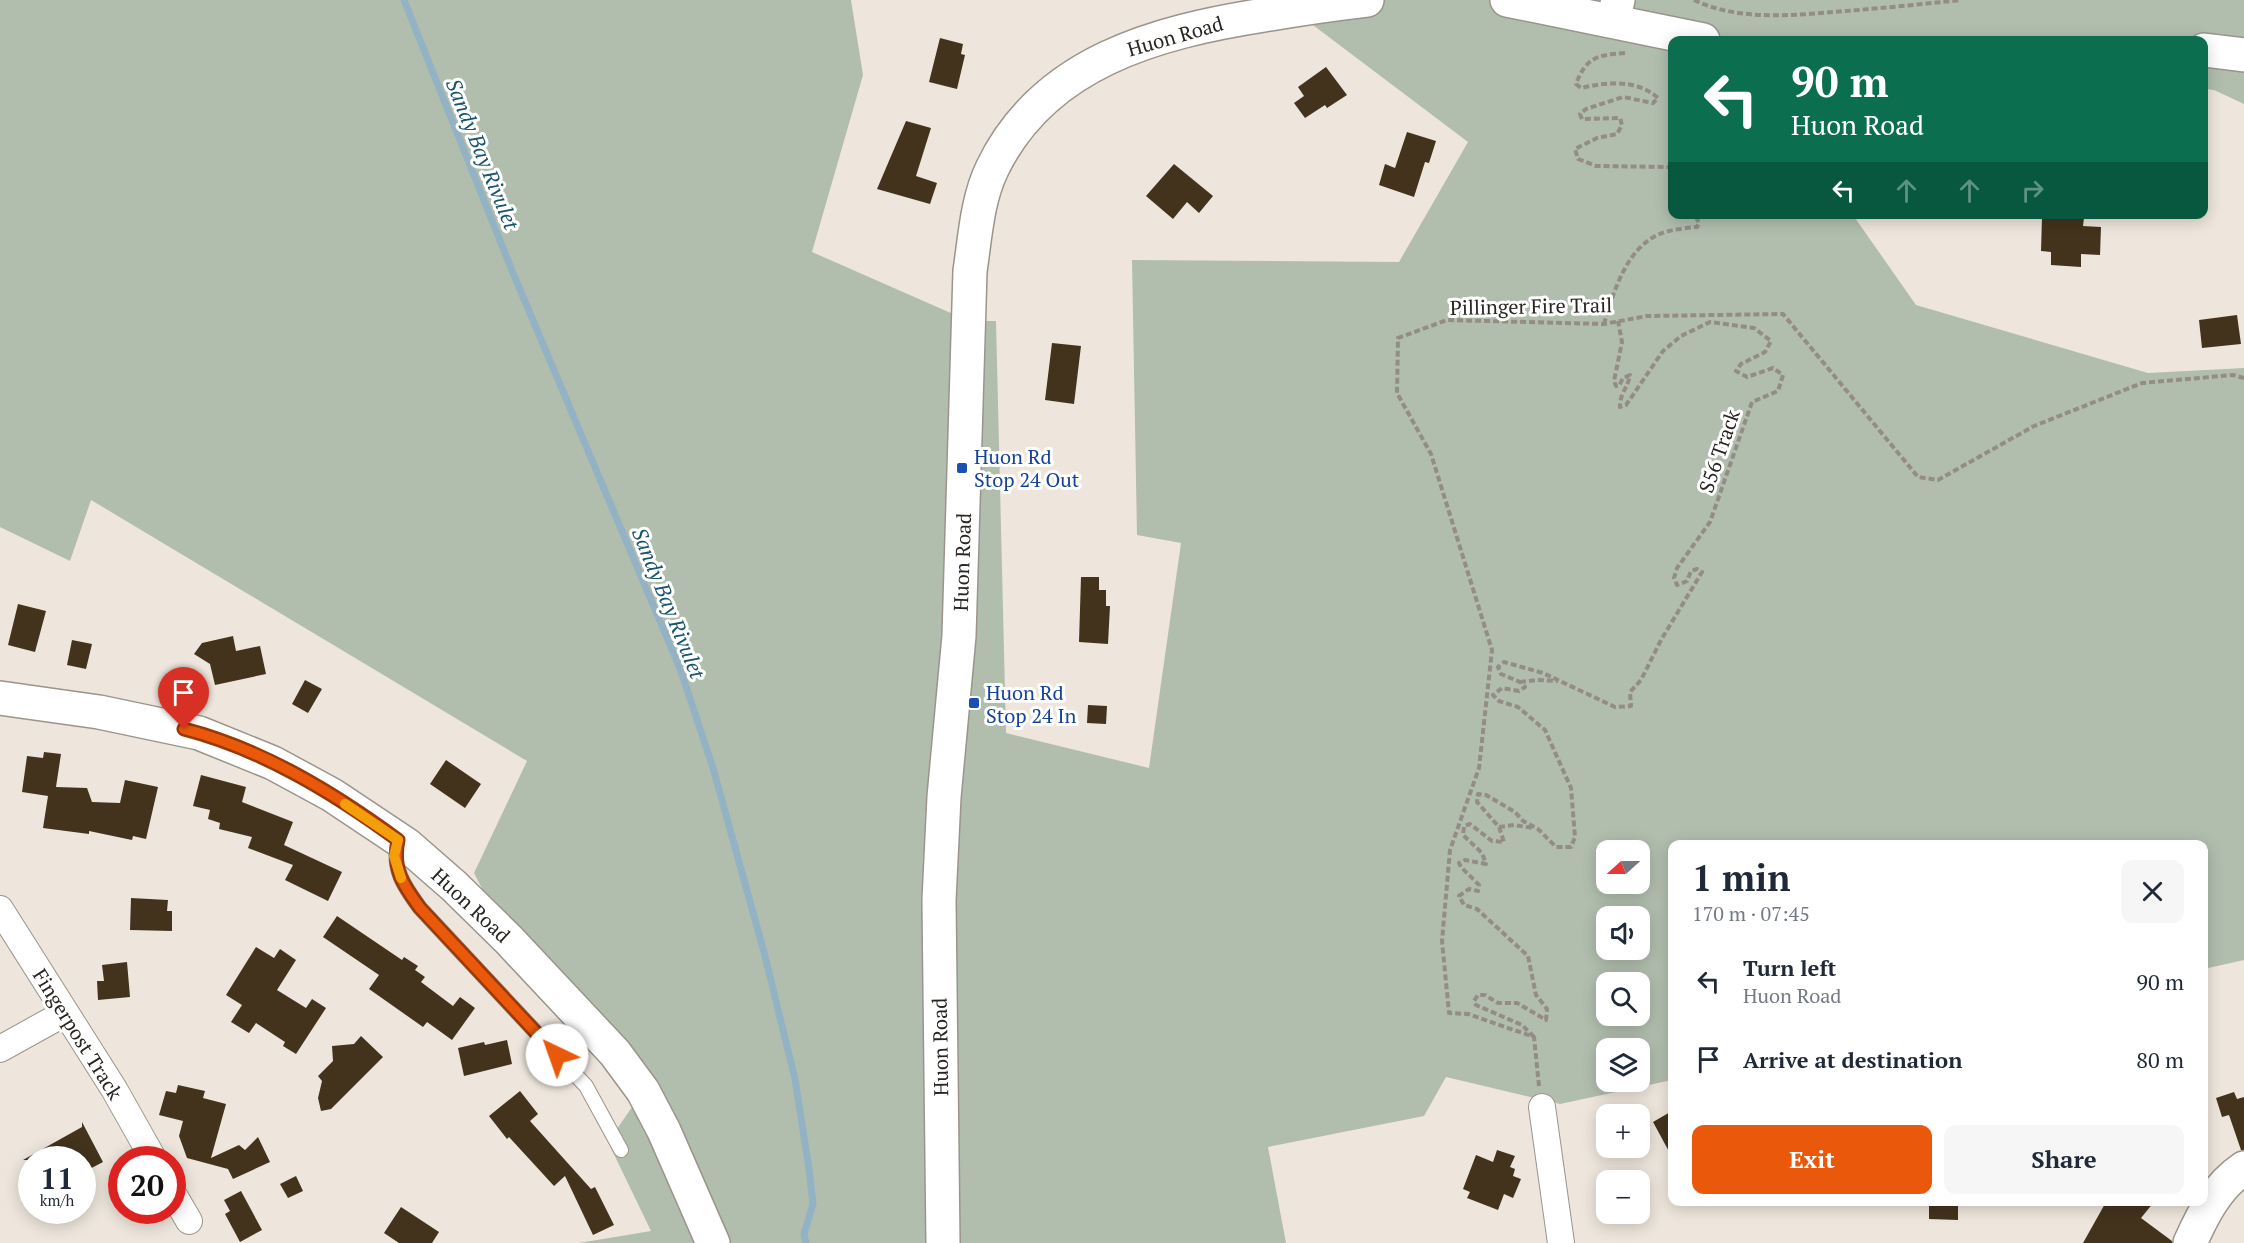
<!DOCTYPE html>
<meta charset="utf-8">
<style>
:root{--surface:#fff;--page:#f6f6f7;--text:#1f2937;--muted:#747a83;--accent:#ea580c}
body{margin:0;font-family:"PT Serif",serif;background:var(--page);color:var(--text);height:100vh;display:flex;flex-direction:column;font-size:22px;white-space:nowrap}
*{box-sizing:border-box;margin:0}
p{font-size:20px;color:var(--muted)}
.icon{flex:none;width:33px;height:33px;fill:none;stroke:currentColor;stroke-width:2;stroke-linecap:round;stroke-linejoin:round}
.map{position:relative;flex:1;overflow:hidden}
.drawer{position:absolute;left:1668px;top:840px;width:540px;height:366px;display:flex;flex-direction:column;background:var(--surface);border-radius:12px;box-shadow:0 3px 15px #0003}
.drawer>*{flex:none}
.top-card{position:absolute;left:1668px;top:36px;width:540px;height:183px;border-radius:12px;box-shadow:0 3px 15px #0003;background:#0b6e4f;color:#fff;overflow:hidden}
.needle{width:39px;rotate:249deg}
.controls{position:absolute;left:1596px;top:840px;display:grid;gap:12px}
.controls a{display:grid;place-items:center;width:54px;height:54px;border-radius:12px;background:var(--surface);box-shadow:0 3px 15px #0003;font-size:30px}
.speed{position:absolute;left:18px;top:1146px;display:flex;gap:12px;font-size:30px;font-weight:700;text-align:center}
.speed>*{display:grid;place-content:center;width:78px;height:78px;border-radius:50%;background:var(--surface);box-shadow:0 3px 15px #0003;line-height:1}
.speed small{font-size:15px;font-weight:400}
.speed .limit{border:9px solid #d22;background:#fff;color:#111}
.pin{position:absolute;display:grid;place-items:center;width:51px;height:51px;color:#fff;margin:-62px -26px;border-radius:50% 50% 50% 0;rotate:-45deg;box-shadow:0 0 6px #0007}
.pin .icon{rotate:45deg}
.me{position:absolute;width:66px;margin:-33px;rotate:318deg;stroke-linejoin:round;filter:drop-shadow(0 0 4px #0008)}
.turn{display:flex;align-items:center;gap:21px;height:126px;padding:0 24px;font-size:27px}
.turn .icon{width:78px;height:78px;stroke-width:2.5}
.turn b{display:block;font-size:42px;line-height:51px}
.lanes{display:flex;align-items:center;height:57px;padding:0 24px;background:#0003;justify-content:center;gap:30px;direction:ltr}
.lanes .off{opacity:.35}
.round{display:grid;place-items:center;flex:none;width:63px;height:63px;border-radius:12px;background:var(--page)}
.headline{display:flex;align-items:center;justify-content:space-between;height:102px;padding:0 24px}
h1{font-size:36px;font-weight:700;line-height:45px}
.action{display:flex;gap:12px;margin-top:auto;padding:12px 24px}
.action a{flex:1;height:69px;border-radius:12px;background:var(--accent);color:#fff;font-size:24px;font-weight:700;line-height:69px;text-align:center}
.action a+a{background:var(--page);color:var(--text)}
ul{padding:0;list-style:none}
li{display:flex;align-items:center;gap:18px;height:78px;padding:0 24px}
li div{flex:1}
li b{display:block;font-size:22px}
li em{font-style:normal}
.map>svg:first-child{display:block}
.green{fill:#b1beae;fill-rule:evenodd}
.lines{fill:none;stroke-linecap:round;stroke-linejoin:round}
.stream{stroke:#93b3c4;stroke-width:7}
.building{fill:#43331d}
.lane-casing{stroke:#9b948b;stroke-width:16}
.street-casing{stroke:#9b948b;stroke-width:28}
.secondary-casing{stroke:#9b948b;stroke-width:36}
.primary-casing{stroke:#9b948b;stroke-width:36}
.path{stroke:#938d86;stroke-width:4;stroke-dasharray:6 3;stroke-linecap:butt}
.lane{stroke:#fff;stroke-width:14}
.street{stroke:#fff;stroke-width:26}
.secondary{stroke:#fff;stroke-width:33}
.primary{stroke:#fff;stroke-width:33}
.route-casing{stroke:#983908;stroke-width:15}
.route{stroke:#ea580c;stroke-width:10}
.slow{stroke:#f59e0b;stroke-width:10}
.transit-dot{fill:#1a4fb4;stroke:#fff;stroke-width:2}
.labels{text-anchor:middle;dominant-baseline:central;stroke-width:6;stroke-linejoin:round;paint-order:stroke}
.street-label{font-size:20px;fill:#292622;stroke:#fff}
.transit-label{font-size:20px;fill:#164399;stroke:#fff;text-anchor:start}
.water-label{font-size:21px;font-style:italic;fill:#19546d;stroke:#fff}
</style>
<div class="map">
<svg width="2244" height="1243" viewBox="0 0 2244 1243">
<rect width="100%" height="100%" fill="#eee6dc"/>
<path class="green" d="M0,0H851L863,75L812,252L969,321H996L1006,733L1149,768L1181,543L1137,535L1132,260L1399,262L1468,142L1293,10L1292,0H2244V104L2214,90L2204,89V40H1672V214L1853,215L1916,305L2148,373L2244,368V960L2204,969V844H1672V1080L1560,1104L1446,1077L1424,1116L1268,1147L1286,1243H579L651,1231L608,1142L643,1091L509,940L474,873L527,761L91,500L70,561L0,527ZM1606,850H1640V884H1606ZM1606,916H1640V950H1606ZM1606,982H1640V1016H1606ZM1606,1048H1640V1082H1606Z"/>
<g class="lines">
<path class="stream" d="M404,0L513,273L681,671L713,768L764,952L795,1079L809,1169L813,1204L804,1234L806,1243"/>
</g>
<path class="building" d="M940,38L963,44L961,54L965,55L957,89L929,82Z
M1326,67L1347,95L1327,108L1325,105L1305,118L1294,103L1304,96L1298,87Z
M906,121L931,128L916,176L937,183L930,204L877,189Z
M1407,132L1436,141L1429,163L1425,162L1414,197L1379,185L1385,164L1395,168Z
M1174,164L1213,196L1199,213L1187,202L1173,219L1146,196Z
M2042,217L2084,218L2083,226L2101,227L2100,255L2081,254V267L2051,265V252L2041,251Z
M2237,315L2241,344L2202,348L2199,320Z
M1052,343L1081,346L1074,404L1045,400Z
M1081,577H1099V590H1106V606H1110L1108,644L1079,642Z
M18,604L46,611L35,652L8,645Z
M233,636L236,651L260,646L266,674L215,685L210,664L194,654L202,643Z
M72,640L92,644L86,669L67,665Z
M305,680L322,689L308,713L292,704Z
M1088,705L1107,706L1106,724L1087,723Z
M44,752L61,754L56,787L87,788L92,802L120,803L125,780L158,787L146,839L133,836L132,840L89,831V834L43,828L48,796L22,792L27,756L43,758Z
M446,760L481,784L465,808L430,784Z
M201,775L246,787L242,802L293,822L284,845L342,872L328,901L285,880L293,865L248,848L252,837L219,829L220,823L208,819L210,810L193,806Z
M131,898L168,900L167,911H172V931L130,930Z
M337,916L402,960L404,957L418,966L415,970L425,977L421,982L453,1006L460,997L475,1008L452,1040L427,1022L423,1027L369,989L379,975L323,937Z
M256,947L274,958L280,949L296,960L277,990L306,1008L312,999L326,1008L296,1054L283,1046L285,1042L256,1023L249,1033L231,1022L242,1005L226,995Z
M127,962L130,997L98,1000L97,981H104L102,965Z
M361,1036L383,1057L331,1109L321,1111L318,1098L322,1081L318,1076L333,1061L332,1046L354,1044Z
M507,1040L512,1064L464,1076L458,1048L484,1042L485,1045Z
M178,1085L205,1091L203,1098L226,1104L211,1158L239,1145L245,1150L258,1137L270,1162L233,1179L228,1169L187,1158L179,1136L183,1121L159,1115L166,1091L176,1093Z
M520,1091L538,1114L530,1121L591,1189L595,1187L614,1225L593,1235L565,1176L554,1186L509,1137L507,1139L489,1116Z
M2234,1092L2237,1099L2244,1097V1150H2241L2229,1115L2222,1117L2216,1098Z
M1672,1111V1157L1653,1122Z
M82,1122L103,1162L82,1173V1160H23L82,1127Z
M1497,1150L1515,1156L1510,1167L1515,1169L1513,1176L1521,1179L1513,1198L1504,1194L1498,1210L1467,1198L1470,1192L1463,1189L1476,1155L1493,1162Z
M296,1176L303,1191L288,1198L280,1184Z
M241,1191L262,1230L240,1242L225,1214L230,1211L224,1200Z
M1929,1202H1958V1220L1929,1219Z
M2106,1202H2154L2141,1218L2172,1241V1243H2083Z
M401,1207L439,1232L432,1243H399L384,1233Z"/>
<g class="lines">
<defs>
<path id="lane" d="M398,840C392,869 403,885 420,908L586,1086L621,1150"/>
<path id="street" d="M0,909L114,1089L154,1160
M0,1049L65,1013
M1542,1107L1561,1243
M172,1192L189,1221"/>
<path id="secondary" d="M1613,21L1618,0
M2190,1243C2203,1214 2217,1186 2244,1168"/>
<path id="primary" d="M1507,0L1703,40
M2204,50L2244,55
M0,698L99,712L199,733L273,763L332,795L407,845L454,886L509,940L615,1053L643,1091L664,1131L713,1243
M943,1243L939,900L944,797L959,636L970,271C975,238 977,200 992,169C1043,62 1156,32 1264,15C1298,9 1333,4 1367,0"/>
</defs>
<use href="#lane" class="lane-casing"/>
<use href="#street" class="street-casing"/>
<use href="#secondary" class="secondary-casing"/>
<use href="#primary" class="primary-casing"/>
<path class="path" d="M1694,0C1741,22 1796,15 1846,11C1884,8 1923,4 1961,0
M1625,53C1598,55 1586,57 1576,84L1581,88C1607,82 1637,79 1658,98L1653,103L1623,97L1586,109L1580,114L1582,119L1620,118L1622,125L1617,134L1597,138L1575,149L1578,159L1596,166L1672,167
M1604,324C1614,291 1627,244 1665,232C1675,229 1687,228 1697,227L1699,223L1696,217L1678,214
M1520,682L1537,680L1558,681
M1499,827L1514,825L1533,828
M1534,1037L1522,1025L1476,1005L1474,1001L1478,995H1485L1498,1003H1517L1546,1020L1547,1009L1536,995L1528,956L1477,909L1464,905L1459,896L1469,889L1478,891L1479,885L1461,867L1459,863L1465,860L1486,864L1482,853L1463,835L1464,826L1470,824L1492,841L1504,842L1499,827L1477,802L1478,794L1486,795L1515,812L1523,821L1538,829L1556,847H1571L1575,837L1571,788L1545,730L1518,707L1499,701L1493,695L1502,688L1519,691L1525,687L1520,682L1501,674L1498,667L1504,662L1543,673L1615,707L1631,706L1630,692L1641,680L1661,640L1702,572L1697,569L1691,571L1687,581L1677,585L1674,578L1677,568L1710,522L1752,402L1778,391L1783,375L1773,368L1747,377L1736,371L1741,364L1765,352L1771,341L1754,328L1710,322L1681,336L1663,351L1626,405L1620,407C1620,392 1628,388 1630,375L1623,378L1619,386H1616L1614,381L1622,342L1618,321
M1539,1086L1534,1037L1468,1014L1449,1013L1442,941L1450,850L1479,768L1492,650L1431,454L1397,393L1398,338L1447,320L1604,324L1647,316L1783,314L1918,477L1938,480L2034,426L2142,383L2233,375L2244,378"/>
<use href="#lane" class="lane"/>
<use href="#street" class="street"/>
<use href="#secondary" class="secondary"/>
<use href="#primary" class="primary"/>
</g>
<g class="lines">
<defs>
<path id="route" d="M184,729C262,749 334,793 398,840C392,869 403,885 420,908L557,1055"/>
</defs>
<use href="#route" class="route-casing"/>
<use href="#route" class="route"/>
<path class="slow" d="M345,804L398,840L394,856L401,878"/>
</g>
<g class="transit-dot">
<rect x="956" y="462" width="12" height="12" rx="3"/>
<rect x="968" y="697" width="12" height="12" rx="3"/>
</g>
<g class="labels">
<g class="street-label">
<text transform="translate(1175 36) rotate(-16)">Huon Road</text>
<text transform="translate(1531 306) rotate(-1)">Pillinger Fire Trail</text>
<text transform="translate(1719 451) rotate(-71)">S56 Track</text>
<text transform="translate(962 562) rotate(-88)">Huon Road</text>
<text transform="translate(471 905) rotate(43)">Huon Road</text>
<text transform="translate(78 1034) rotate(58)">Fingerpost Track</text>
<text transform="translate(940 1047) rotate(-91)">Huon Road</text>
</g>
<g class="transit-label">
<text x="974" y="456">Huon Rd<tspan x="974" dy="23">Stop 24 Out</tspan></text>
<text x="986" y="692">Huon Rd<tspan x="986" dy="23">Stop 24 In</tspan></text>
</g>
<g class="water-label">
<text transform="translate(483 154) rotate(68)">Sandy Bay Rivulet</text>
<text transform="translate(669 603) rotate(68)">Sandy Bay Rivulet</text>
</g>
</g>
</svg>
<div class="controls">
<a><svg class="needle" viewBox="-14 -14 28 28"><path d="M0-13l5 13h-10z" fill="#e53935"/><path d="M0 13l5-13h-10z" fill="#747a83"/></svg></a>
<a><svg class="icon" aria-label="sound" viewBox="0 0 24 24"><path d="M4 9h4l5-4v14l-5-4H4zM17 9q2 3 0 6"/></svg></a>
<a><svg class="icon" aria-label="search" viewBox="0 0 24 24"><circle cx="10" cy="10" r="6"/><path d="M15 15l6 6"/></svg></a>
<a><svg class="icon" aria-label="layers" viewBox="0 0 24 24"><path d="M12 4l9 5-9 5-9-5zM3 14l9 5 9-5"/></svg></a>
<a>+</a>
<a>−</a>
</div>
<div class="speed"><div>11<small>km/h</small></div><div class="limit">20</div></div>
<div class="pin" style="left:184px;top:729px;background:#d93025"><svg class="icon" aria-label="arrive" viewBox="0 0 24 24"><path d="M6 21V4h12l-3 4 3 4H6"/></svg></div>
<svg class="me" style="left:557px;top:1055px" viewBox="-20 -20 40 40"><circle r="19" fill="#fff"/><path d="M0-13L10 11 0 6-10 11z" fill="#ea580c"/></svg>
<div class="top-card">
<div class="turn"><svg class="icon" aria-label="left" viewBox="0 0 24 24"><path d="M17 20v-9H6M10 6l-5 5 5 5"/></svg><div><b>90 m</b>Huon Road</div></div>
<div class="lanes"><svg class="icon" aria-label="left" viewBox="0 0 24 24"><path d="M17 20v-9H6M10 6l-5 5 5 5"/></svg><svg class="icon off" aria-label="ahead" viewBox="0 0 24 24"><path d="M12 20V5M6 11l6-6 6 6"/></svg><svg class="icon off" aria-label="ahead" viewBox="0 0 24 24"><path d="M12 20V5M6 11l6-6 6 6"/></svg><svg class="icon off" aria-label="right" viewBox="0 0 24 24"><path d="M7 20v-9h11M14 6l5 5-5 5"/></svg></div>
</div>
<section class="drawer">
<div class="headline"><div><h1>1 min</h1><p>170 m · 07:45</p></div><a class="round"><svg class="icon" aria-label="close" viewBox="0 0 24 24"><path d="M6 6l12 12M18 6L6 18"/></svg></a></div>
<ul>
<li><svg class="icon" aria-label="left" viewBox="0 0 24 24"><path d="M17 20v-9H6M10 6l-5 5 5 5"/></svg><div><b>Turn left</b><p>Huon Road</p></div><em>90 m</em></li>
<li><svg class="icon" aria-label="arrive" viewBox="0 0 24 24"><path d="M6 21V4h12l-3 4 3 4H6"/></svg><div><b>Arrive at destination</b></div><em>80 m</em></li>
</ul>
<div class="action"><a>Exit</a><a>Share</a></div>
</section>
</div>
